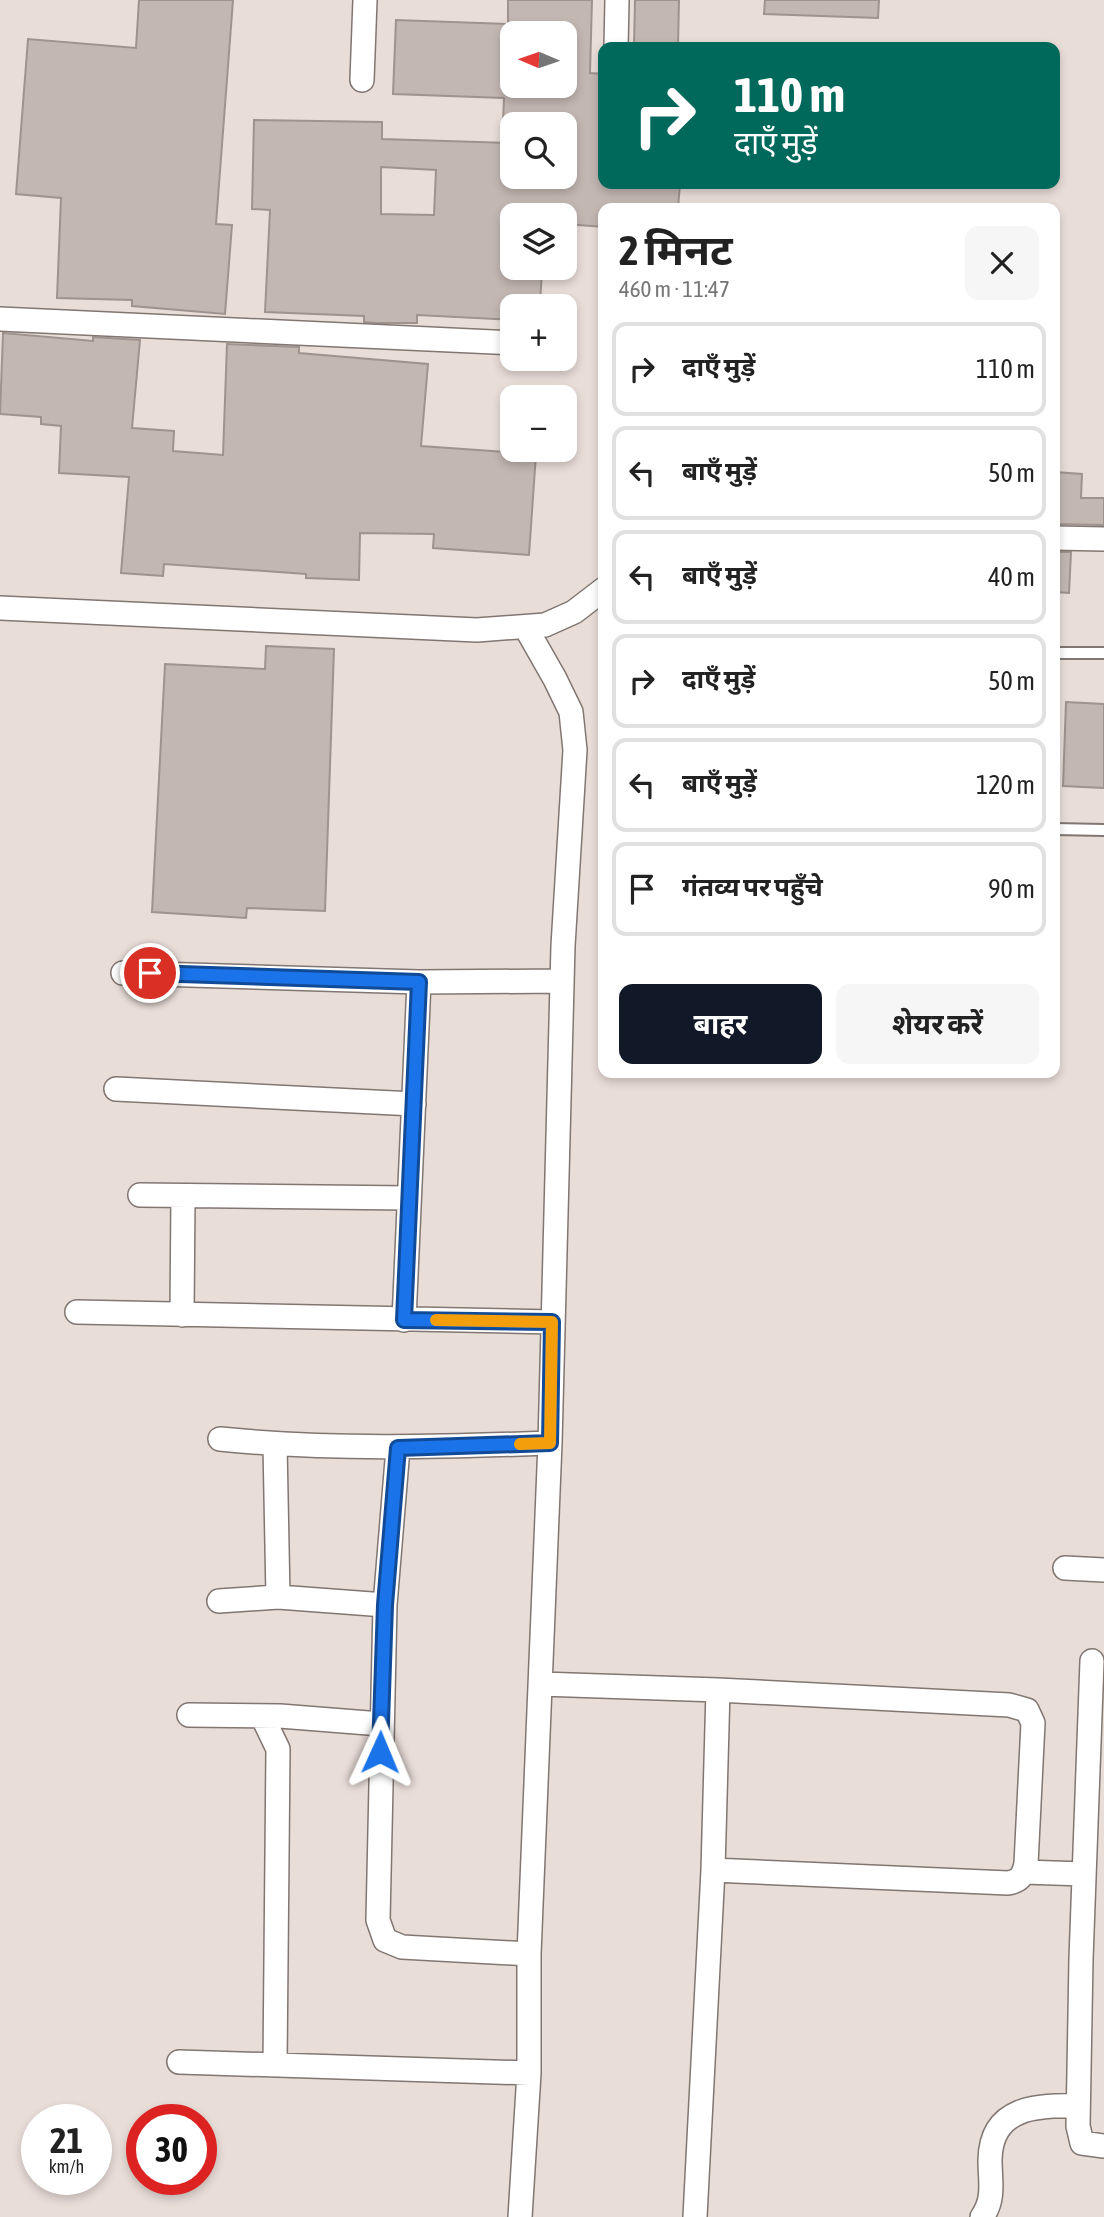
<!DOCTYPE html>
<html lang="hi">
<meta charset="utf-8">
<style>
:root{--surface:#fff;--page:#f6f6f6;--text:#222;--muted:#767676;--line:#e0e0e0;--accent:#111827}
body{margin:0;font-family:"Asap Condensed","Noto Sans Devanagari",sans-serif;background:var(--page);color:var(--text);height:100vh;display:flex;flex-direction:column;font-size:26px;white-space:nowrap}
*{box-sizing:border-box;margin:0}
p{font-size:23px;color:var(--muted)}
.icon{flex:none;width:38px;height:38px;fill:none;stroke:currentColor;stroke-width:2;stroke-linecap:round;stroke-linejoin:round}
.map{position:relative;flex:1;overflow:hidden}
.details{position:absolute;left:598px;top:203px;width:462px;height:875px;display:flex;flex-direction:column;background:var(--surface);border-radius:14px;box-shadow:0 4px 10px #0003}
.details>*{flex:none}
.banner{position:absolute;left:598px;top:42px;width:462px;height:147px;border-radius:14px;box-shadow:0 4px 10px #0003;background:#00695c;color:#fff;overflow:hidden}
.needle{width:46px;rotate:272deg}
.fabs{position:absolute;left:500px;top:21px;display:grid;gap:14px}
.fabs a{display:grid;place-items:center;width:77px;height:77px;border-radius:14px;background:var(--surface);box-shadow:0 4px 10px #0003;font-size:35px}
.speed{position:absolute;left:21px;top:2104px;display:flex;gap:14px;font-size:35px;font-weight:700;text-align:center}
.speed>*{display:grid;place-content:center;width:91px;height:91px;border-radius:50%;background:var(--surface);box-shadow:0 4px 10px #0003;line-height:1}
.speed small{font-size:18px;font-weight:400}
.speed .limit{border:10px solid #d22;background:#fff;color:#111}
.pin{position:absolute;display:grid;place-items:center;width:60px;height:60px;color:#fff;margin:-30px;border:4px solid #fff;border-radius:50%;box-shadow:0 2px 7px #0007}
.me{position:absolute;width:77px;margin:-38px;rotate:1deg;stroke-linejoin:round;filter:drop-shadow(0 0 5px #0008)}
.turn{display:flex;align-items:center;gap:24px;height:147px;padding:0 21px;font-size:32px}
.turn .icon{width:91px;height:91px;stroke-width:2.5}
.turn b{display:block;font-size:49px;line-height:60px}
.round{display:grid;place-items:center;flex:none;width:74px;height:74px;border-radius:14px;background:var(--page)}
.overview{display:flex;align-items:center;justify-content:space-between;height:119px;padding:0 21px}
h1{font-size:42px;font-weight:700;line-height:52px}
.action{display:flex;gap:14px;margin-top:auto;padding:14px 21px}
.action a{flex:1;height:80px;border-radius:14px;background:var(--accent);color:#fff;font-size:28px;font-weight:700;line-height:80px;text-align:center}
.action a+a{background:var(--page);color:var(--text)}
ul{padding:0;list-style:none}
li{display:flex;align-items:center;gap:21px;height:94px;margin:0 14px 10px;padding:0 7px;border:4px solid var(--line);border-radius:14px}
li div{flex:1}
li b{display:block;font-size:26px}
li em{font-style:normal}
.map>svg:first-child{display:block}
.building{fill:#c3b7b2;stroke:#9e938e;stroke-width:2;fill-rule:evenodd}
.lines{fill:none;stroke-linecap:round;stroke-linejoin:round}
.lane-casing{stroke:#817671;stroke-width:14}
.street-casing{stroke:#817671;stroke-width:26}
.lane{stroke:#fff;stroke-width:10}
.street{stroke:#fff;stroke-width:23}
.route-casing{stroke:#114b97;stroke-width:18}
.route{stroke:#1a73e8;stroke-width:12}
.slow{stroke:#f59e0b;stroke-width:12}
</style>
<div class="map">
<svg width="1104" height="2217" viewBox="0 0 1104 2217">
<rect width="100%" height="100%" fill="#e9ddd8"/>
<path class="building" d="M139,0H233L216,224L232,225L225,314L132,306V300L57,298L61,198L16,194L28,39L136,48Z
M508,0H592L590,73L604,74V184H680L678,208H604V227L565,224V215H513V268H542L540,306H513V320L417,315V323H376L364,322V316L265,312L270,210L252,209L254,120L382,122V139L513,143V177H565V124L503,122L504,98L393,94L396,20L508,24ZM513,33H565V86H513ZM381,167L436,170L434,215L381,214Z
M635,0H679L678,47H634Z
M765,0H879L878,18L764,14Z
M3,333L93,341V337L140,340L132,428L174,431L173,451L223,455L227,344L299,347V353L428,364L421,446L536,454L529,555L433,548L434,534L360,533L359,580L306,578V574L164,564L163,576L121,573L129,477L59,473L61,426L41,424V417L0,414Z
M1055,472L1082,474L1081,498H1104V525L1055,524Z
M1055,552H1071L1069,593L1055,592Z
M266,646L334,649L325,911L247,908L246,918L152,912L165,664L265,669Z
M1066,702L1104,704V788L1063,786Z"/>
<g class="lines">
<defs>
<path id="lane" d="M1055,653H1104
M1055,829L1104,830"/>
<path id="street" d="M616,47L617,0
M362,80L365,0
M0,319L513,343
M1055,538L1104,539
M0,608L477,630L545,625L574,612L604,589
M123,973L419,982L562,981
M116,1089L414,1104
M140,1195L409,1198
M77,1312L552,1322
M182,1315L183,1196
M404,1320L419,982
M220,1439C330,1450 439,1447 550,1443
M275,1445L278,1597
M398,1448L385,1605L378,1920L385,1940L402,1947L529,1954
M1065,1568L1104,1570
M219,1601L278,1597L385,1605
M1092,1661L1081,1959L1078,2126L1082,2143L1104,2146
M541,1684L718,1690L1009,1705L1027,1710L1033,1723L1026,1864C1023,1876 1020,1881 1008,1883L713,1870
M189,1715L280,1716L381,1724
M262,1716L278,1749L275,2065
M1024,1872L1084,1874
M179,2062L529,2073
M520,2217L529,2073V1954L550,1443L563,946L575,750L571,712L555,679L526,628
M695,2217L713,1870L718,1690
M982,2217C995,2199 990,2181 990,2160C991,2106 1038,2105 1078,2106"/>
</defs>
<use href="#lane" class="lane-casing"/>
<use href="#street" class="street-casing"/>
<use href="#lane" class="lane"/>
<use href="#street" class="street"/>
</g>
<g class="lines">
<defs>
<path id="route" d="M150,973L419,982L404,1320L552,1322L550,1443L398,1448L385,1605L380,1752"/>
</defs>
<use href="#route" class="route-casing"/>
<use href="#route" class="route"/>
<path class="slow" d="M436,1320L552,1322L550,1443L520,1444"/>
</g>
</svg>
<div class="fabs">
<a><svg class="needle" viewBox="-14 -14 28 28"><path d="M0-13l5 13h-10z" fill="#e53935"/><path d="M0 13l5-13h-10z" fill="#767676"/></svg></a>
<a><svg class="icon" aria-label="search" viewBox="0 0 24 24"><circle cx="10" cy="10" r="6"/><path d="M15 15l6 6"/></svg></a>
<a><svg class="icon" aria-label="layers" viewBox="0 0 24 24"><path d="M12 4l9 5-9 5-9-5zM3 14l9 5 9-5"/></svg></a>
<a>+</a>
<a>−</a>
</div>
<div class="speed"><div>21<small>km/h</small></div><div class="limit">30</div></div>
<div class="pin" style="left:150px;top:973px;background:#d93025"><svg class="icon" aria-label="arrive" viewBox="0 0 24 24"><path d="M6 21V4h12l-3 4 3 4H6"/></svg></div>
<svg class="me" style="left:380px;top:1752px" viewBox="-20 -20 40 40"><path d="M0-17L14 15 0 8-14 15z" fill="#1a73e8" stroke="#fff" stroke-width="4"/></svg>
<div class="banner">
<div class="turn"><svg class="icon" aria-label="right" viewBox="0 0 24 24"><path d="M7 20v-9h11M14 6l5 5-5 5"/></svg><div><b>110 m</b>दाएँ मुड़ें</div></div>
</div>
<section class="details">
<div class="overview"><div><h1>2 मिनट</h1><p>460 m · 11:47</p></div><a class="round"><svg class="icon" aria-label="close" viewBox="0 0 24 24"><path d="M6 6l12 12M18 6L6 18"/></svg></a></div>
<ul>
<li><svg class="icon" aria-label="right" viewBox="0 0 24 24"><path d="M7 20v-9h11M14 6l5 5-5 5"/></svg><div><b>दाएँ मुड़ें</b></div><em>110 m</em></li>
<li><svg class="icon" aria-label="left" viewBox="0 0 24 24"><path d="M17 20v-9H6M10 6l-5 5 5 5"/></svg><div><b>बाएँ मुड़ें</b></div><em>50 m</em></li>
<li><svg class="icon" aria-label="left" viewBox="0 0 24 24"><path d="M17 20v-9H6M10 6l-5 5 5 5"/></svg><div><b>बाएँ मुड़ें</b></div><em>40 m</em></li>
<li><svg class="icon" aria-label="right" viewBox="0 0 24 24"><path d="M7 20v-9h11M14 6l5 5-5 5"/></svg><div><b>दाएँ मुड़ें</b></div><em>50 m</em></li>
<li><svg class="icon" aria-label="left" viewBox="0 0 24 24"><path d="M17 20v-9H6M10 6l-5 5 5 5"/></svg><div><b>बाएँ मुड़ें</b></div><em>120 m</em></li>
<li><svg class="icon" aria-label="arrive" viewBox="0 0 24 24"><path d="M6 21V4h12l-3 4 3 4H6"/></svg><div><b>गंतव्य पर पहुँचे</b></div><em>90 m</em></li>
</ul>
<div class="action"><a>बाहर</a><a>शेयर करें</a></div>
</section>
</div>
